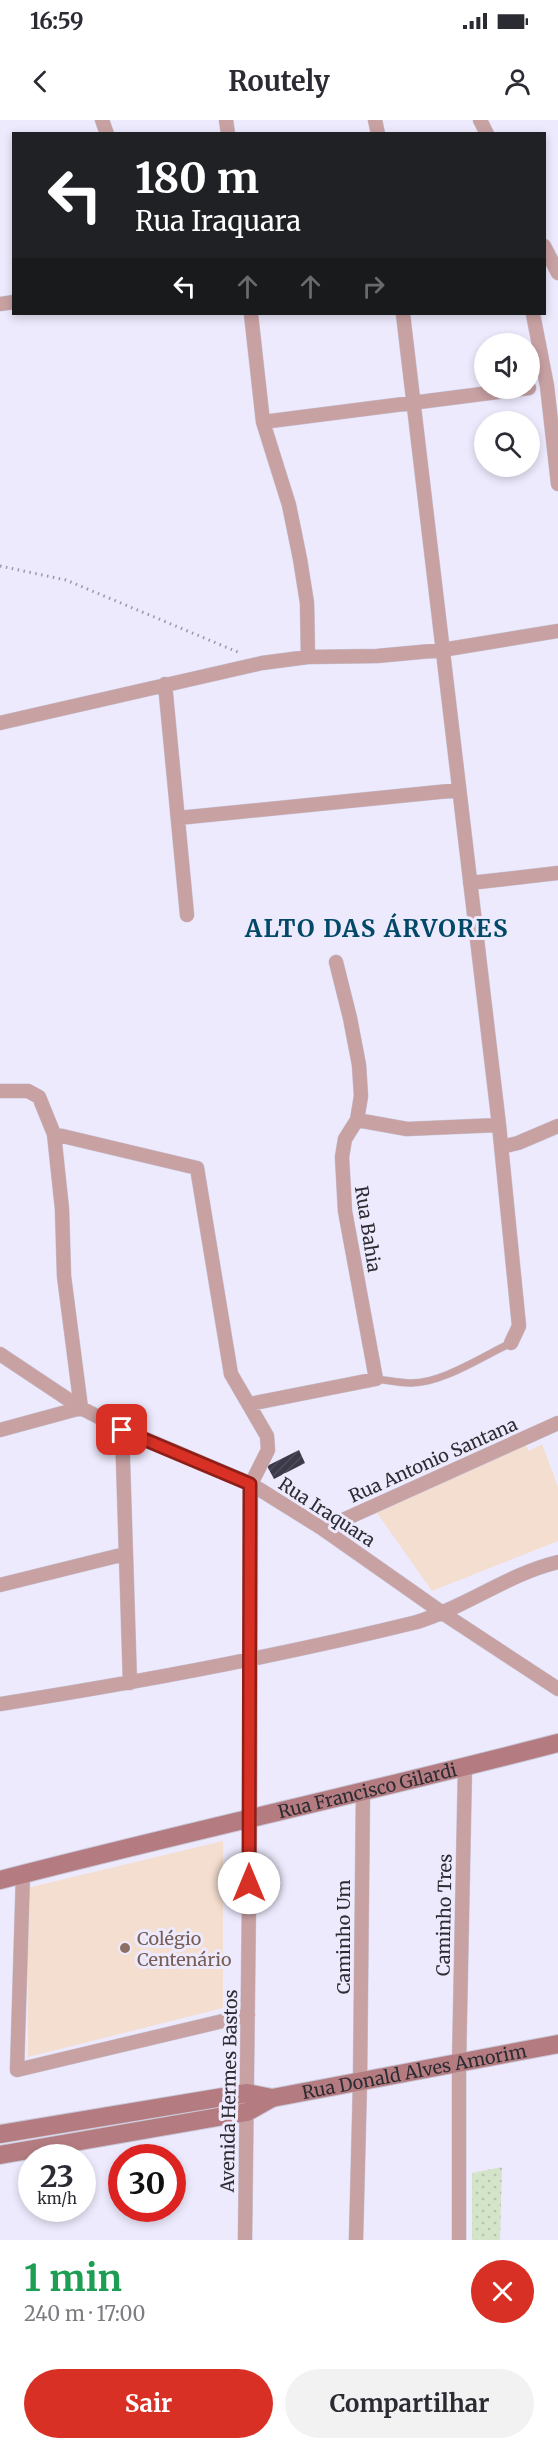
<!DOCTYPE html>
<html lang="pt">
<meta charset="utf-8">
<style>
:root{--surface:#fff;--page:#f2f2f3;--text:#2b2b33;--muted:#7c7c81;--accent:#d93025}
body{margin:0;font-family:Merriweather,serif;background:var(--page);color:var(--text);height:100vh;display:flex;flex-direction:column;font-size:22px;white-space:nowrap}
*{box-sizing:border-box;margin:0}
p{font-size:20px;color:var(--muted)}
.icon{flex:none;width:33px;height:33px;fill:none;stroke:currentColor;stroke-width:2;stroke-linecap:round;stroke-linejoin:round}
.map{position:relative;height:2120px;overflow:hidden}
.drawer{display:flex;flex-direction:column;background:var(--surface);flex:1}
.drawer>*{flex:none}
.top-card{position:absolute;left:12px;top:12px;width:534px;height:183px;border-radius:0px;box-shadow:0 3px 9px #0003;background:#202124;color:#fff;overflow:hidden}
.controls{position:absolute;left:474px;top:213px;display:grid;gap:12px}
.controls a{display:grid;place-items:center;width:66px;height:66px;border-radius:50%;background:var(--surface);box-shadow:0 3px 9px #0003;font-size:30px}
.speed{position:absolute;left:18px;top:2024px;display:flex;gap:12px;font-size:30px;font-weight:700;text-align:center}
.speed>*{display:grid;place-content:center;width:78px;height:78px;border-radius:50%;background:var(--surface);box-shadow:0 3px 9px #0003;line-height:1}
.speed small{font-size:15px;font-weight:400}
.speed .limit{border:9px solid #d22;background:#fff;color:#111}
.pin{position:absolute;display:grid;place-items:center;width:51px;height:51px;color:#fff;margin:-26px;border-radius:12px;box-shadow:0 3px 9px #0006}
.me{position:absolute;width:66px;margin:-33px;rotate:0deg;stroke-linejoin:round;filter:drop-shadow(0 0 4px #0008)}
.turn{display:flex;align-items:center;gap:21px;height:126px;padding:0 24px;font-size:27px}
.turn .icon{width:78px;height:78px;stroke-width:2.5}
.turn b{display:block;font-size:42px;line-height:51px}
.lanes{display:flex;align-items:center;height:57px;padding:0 24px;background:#0003;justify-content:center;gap:30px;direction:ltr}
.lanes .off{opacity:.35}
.round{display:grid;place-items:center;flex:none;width:63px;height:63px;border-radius:32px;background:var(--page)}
.head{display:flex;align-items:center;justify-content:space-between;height:102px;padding:0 24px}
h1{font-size:36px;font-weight:700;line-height:45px;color:#1e9e55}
.button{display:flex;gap:12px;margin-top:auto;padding:12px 24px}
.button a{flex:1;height:69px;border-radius:36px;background:var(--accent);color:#fff;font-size:24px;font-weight:700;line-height:69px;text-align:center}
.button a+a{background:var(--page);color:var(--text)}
.status{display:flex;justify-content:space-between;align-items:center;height:42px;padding:0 30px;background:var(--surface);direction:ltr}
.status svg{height:16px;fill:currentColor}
header{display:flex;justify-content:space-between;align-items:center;height:78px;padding:0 24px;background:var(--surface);font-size:27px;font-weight:700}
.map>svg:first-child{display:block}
.education{fill:#f3ded0}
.park{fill:url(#park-dots)}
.building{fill:url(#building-hatch)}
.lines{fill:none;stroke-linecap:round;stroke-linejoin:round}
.lane-casing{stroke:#cac8d9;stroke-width:8}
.street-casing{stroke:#cac8d9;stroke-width:15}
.secondary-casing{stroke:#cac8d9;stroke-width:20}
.path{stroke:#9b99a7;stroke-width:3;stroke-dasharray:1.5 4.5;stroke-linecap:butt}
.lane{stroke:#c8a1a3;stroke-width:7}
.street{stroke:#c8a1a3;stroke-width:14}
.secondary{stroke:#b47c80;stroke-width:18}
.route-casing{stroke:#8d1f18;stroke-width:15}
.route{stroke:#d93025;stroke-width:10}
.education-dot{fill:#8d6e63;stroke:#edeafd;stroke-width:2}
.labels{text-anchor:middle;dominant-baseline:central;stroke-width:6;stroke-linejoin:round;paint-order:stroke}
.street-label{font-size:18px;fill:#2d2c33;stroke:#edeafd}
.education-label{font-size:18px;fill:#785e54;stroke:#edeafd;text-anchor:start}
.district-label{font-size:24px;font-weight:bold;letter-spacing:1.5px;fill:#024967;stroke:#edeafd}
</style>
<div class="status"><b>16:59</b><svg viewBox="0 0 49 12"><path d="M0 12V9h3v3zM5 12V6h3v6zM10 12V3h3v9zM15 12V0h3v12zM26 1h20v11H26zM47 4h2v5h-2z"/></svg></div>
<header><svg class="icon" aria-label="back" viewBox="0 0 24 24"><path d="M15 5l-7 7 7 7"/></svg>Routely<svg class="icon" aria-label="person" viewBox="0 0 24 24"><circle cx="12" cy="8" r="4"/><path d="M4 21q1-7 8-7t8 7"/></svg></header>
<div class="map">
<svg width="558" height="2120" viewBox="0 0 558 2120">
<defs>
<pattern id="park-dots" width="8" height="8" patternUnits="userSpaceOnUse" patternTransform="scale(1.5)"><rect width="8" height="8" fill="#d4e4c9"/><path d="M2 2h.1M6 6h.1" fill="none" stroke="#b6c4ad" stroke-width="1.8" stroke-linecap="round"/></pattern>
<pattern id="building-hatch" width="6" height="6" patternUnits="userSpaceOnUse" patternTransform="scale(1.5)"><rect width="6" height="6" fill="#3c3948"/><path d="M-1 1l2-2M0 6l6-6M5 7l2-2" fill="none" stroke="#504d5a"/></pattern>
</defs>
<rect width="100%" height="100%" fill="#edeafd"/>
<path class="education" d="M525,1324L529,1331L542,1324L558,1367V1421L432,1471L377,1393L509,1328Z
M223,1721V1888L28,1937L27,1768Z"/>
<path class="park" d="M502,2047L500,2120H472V2053Z"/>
<path class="building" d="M299,1330L305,1343L274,1359L267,1346Z"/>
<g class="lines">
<defs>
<path id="lane" d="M376,1259C387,1260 399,1263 410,1263C441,1264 483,1236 511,1223"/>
<path id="street" d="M102,0L107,14
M226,0L228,14
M375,0L378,14
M480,0L487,14
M544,126L558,153
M0,184L14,182
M251,194L263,302L289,385L300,439L307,483L308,537
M403,194L499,1005L519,1206L511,1223
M533,194L547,266L558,364
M263,302L529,268
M165,564L187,795
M0,603L262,543L308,537L377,536L442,530L558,511
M178,698L459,670
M470,763L558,753
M0,971H28L39,977L54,1014L62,1089L64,1156L81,1288L0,1310
M357,1000L407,1009L499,1005
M54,1014L197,1048L231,1254L267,1316L268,1330L251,1364L250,1697L245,2120
M501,1027L518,1023L558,1006
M0,1234L81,1288L122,1309L251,1364L323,1409L444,1494L558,1569
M250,1284L376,1259L345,1091L342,1037L345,1019L357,1000L361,976L359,945L350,898L336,842
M122,1309L130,1563
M323,1409L558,1303
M0,1465L125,1434
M0,1584C140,1562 279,1536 417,1502C466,1487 508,1454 558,1442
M23,1754L17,1950L248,1895
M356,2120L360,1962L363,1671
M459,2120V1944L465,1647"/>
<g id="secondary">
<path id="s1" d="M0,1760C185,1712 373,1671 558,1623"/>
<path d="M0,2014L247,1973L272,1978"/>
<path id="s2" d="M0,2035L247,1992L272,1978L558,1924"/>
</g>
</defs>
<use href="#lane" class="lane-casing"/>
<use href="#street" class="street-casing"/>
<use href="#secondary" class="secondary-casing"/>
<path class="path" d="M0,446L66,460L240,533"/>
<use href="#lane" class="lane"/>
<use href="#street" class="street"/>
<use href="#secondary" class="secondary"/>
</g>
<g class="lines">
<defs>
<path id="route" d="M122,1310L250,1364L249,1763"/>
</defs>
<use href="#route" class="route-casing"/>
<use href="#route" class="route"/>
</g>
<circle class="education-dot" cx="125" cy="1828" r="6"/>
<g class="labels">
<g class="street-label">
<text transform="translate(368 1109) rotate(81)">Rua Bahia</text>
<text transform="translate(433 1340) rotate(-24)">Rua Antonio Santana</text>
<text transform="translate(327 1392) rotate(33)">Rua Iraquara</text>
<text stroke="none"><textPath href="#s1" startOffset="378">Rua Francisco Gilardi</textPath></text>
<text transform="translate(444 1795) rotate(-89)">Caminho Tres</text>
<text transform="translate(343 1817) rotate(-90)">Caminho Um</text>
<text stroke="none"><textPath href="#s2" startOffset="424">Rua Donald Alves Amorim</textPath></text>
<text transform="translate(229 1971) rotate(-89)">Avenida Hermes Bastos</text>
</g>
<g class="education-label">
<text x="137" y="1818">Colégio<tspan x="137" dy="21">Centenário</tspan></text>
</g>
<g class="district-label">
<text x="377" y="808">ALTO DAS ÁRVORES</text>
</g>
</g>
</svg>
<div class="controls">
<a><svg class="icon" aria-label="sound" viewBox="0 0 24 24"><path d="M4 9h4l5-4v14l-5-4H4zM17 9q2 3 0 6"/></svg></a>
<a><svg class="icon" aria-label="search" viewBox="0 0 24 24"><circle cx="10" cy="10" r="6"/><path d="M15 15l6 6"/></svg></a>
</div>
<div class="speed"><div>23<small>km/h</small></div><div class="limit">30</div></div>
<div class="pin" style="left:122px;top:1310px;background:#d93025"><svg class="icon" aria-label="arrive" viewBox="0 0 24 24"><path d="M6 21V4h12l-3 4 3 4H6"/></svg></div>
<svg class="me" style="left:249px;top:1763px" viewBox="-20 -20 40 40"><circle r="19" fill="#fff"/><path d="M0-13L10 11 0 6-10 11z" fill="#d93025"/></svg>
<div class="top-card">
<div class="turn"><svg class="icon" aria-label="left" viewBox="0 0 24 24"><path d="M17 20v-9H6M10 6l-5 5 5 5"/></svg><div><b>180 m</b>Rua Iraquara</div></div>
<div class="lanes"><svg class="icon" aria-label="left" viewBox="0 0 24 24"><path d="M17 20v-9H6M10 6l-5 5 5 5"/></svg><svg class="icon off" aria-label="ahead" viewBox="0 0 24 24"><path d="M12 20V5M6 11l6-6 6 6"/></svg><svg class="icon off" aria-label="ahead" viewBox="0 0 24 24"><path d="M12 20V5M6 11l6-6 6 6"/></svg><svg class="icon off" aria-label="right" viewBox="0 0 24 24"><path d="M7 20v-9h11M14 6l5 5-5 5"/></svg></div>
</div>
</div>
<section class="drawer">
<div class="head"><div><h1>1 min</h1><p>240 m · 17:00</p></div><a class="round" style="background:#d93025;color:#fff"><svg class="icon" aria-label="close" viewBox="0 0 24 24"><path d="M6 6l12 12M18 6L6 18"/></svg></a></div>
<div class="button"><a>Sair</a><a>Compartilhar</a></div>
</section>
